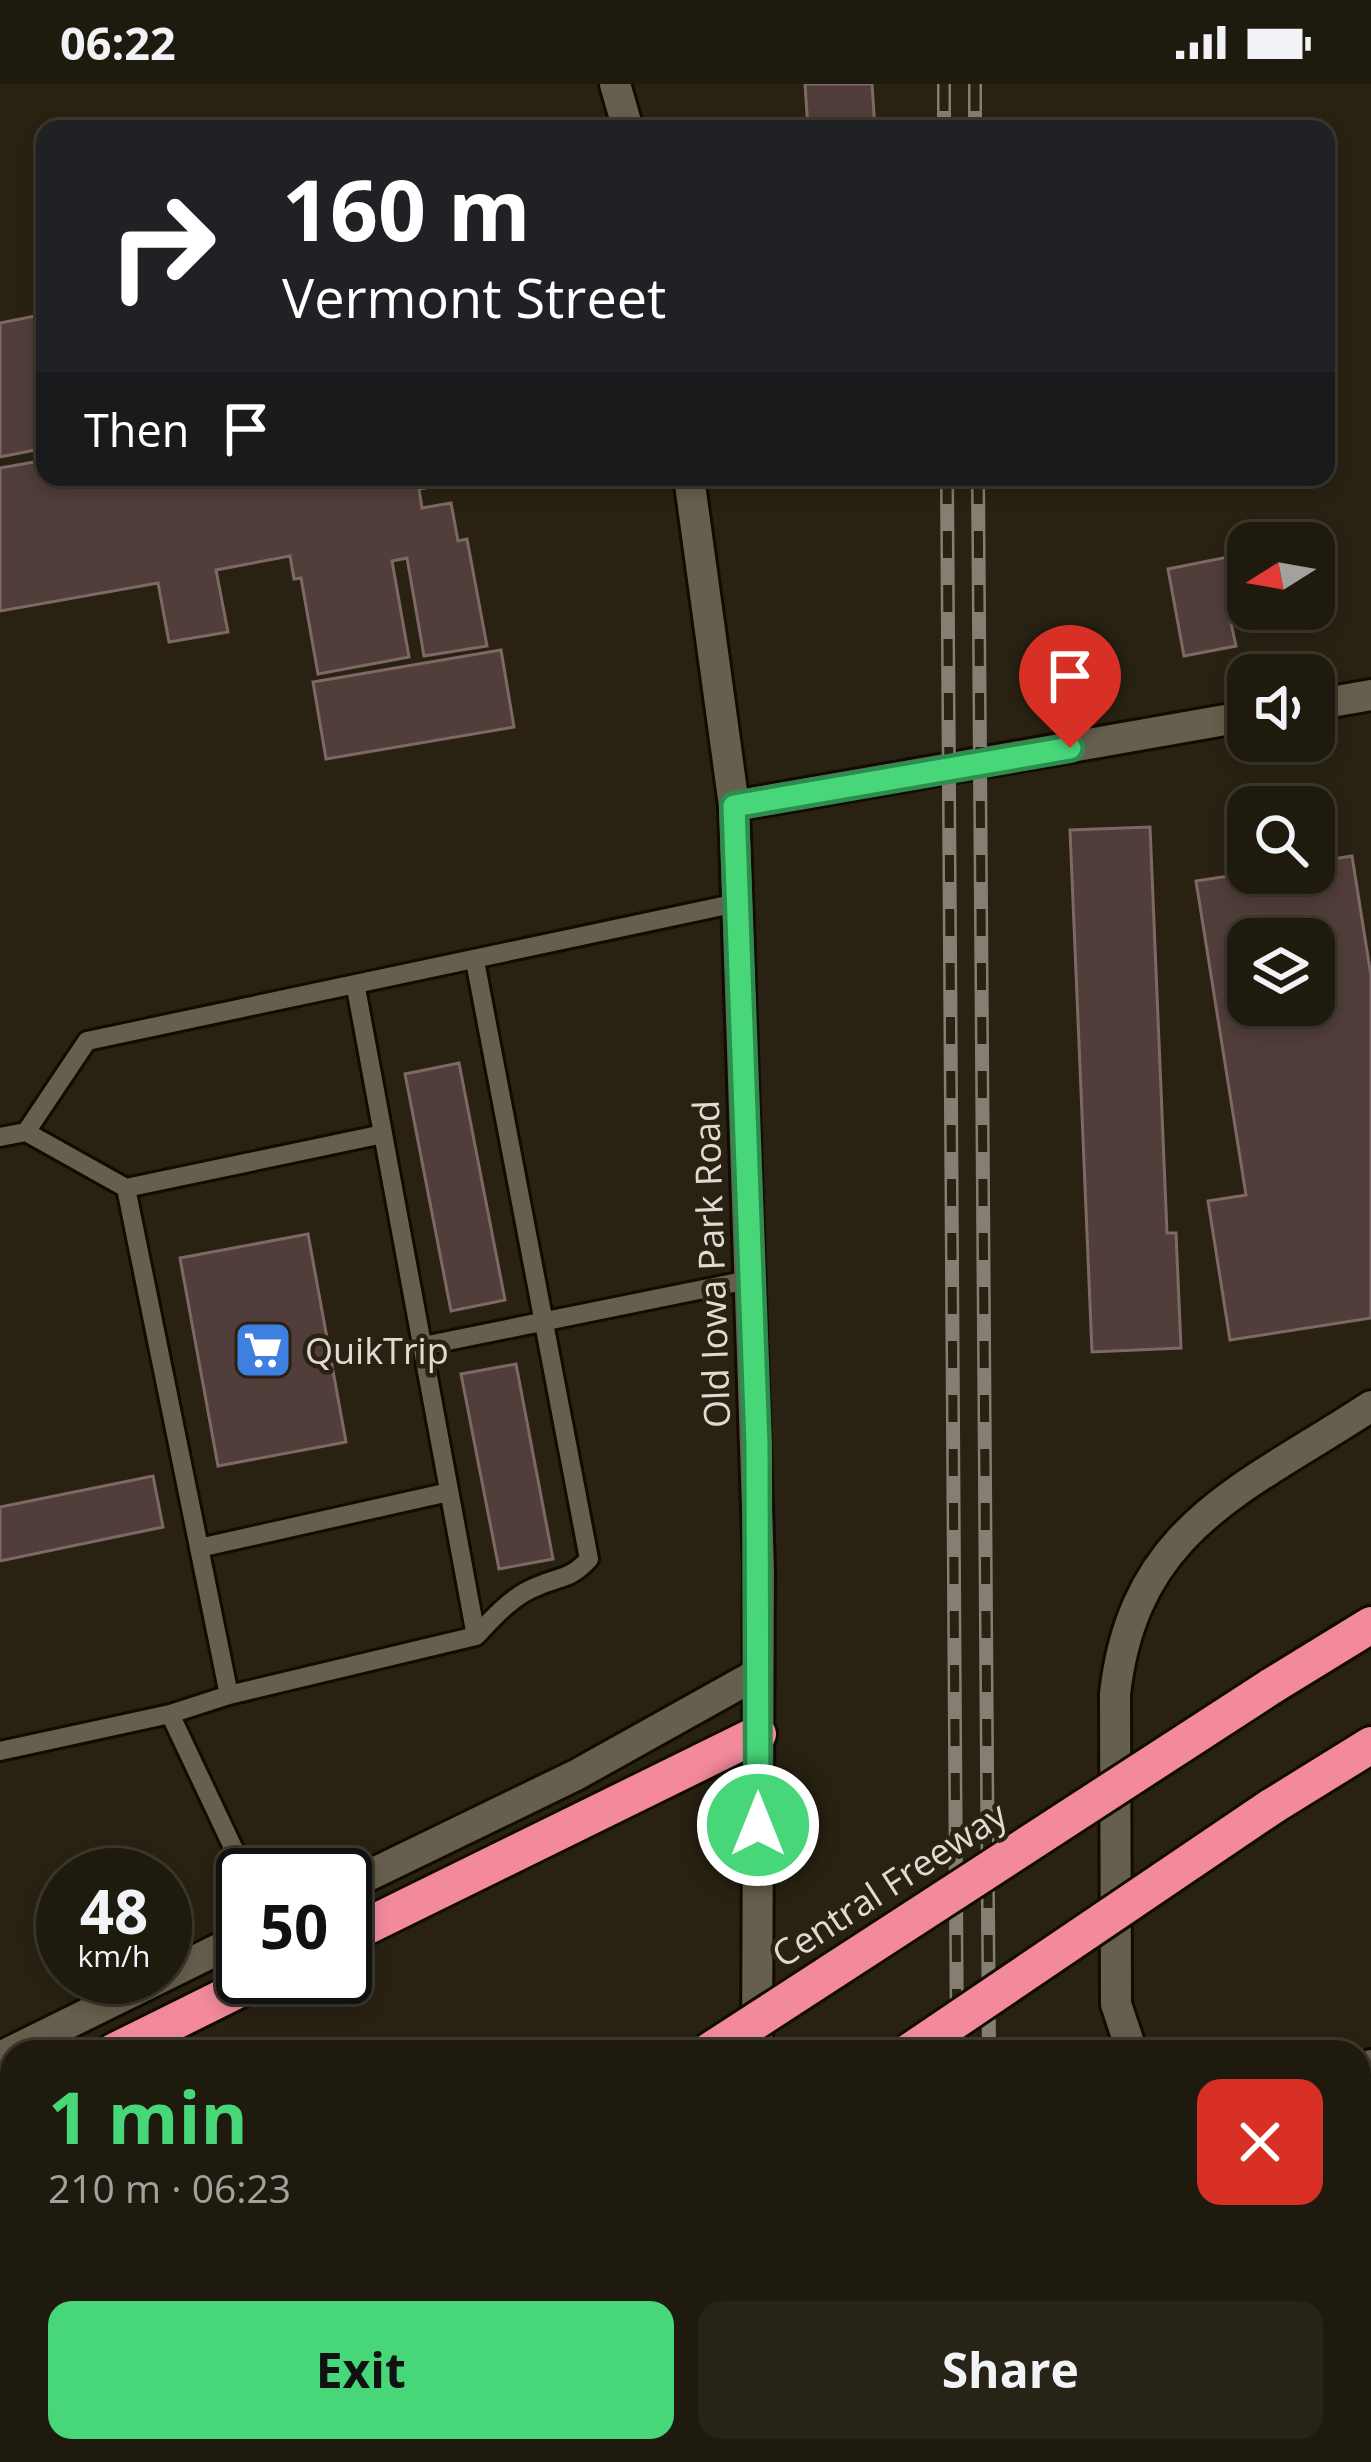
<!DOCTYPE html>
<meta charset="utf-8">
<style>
:root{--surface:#1f1a0e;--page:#272317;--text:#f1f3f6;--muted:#a1a19e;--line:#3c382e;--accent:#47d779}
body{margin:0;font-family:"Open Sans",sans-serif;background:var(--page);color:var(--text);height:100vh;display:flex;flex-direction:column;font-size:45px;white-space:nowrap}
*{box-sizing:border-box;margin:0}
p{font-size:39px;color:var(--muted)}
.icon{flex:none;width:66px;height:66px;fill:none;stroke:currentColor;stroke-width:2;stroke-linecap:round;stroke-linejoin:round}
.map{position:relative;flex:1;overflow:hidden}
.panel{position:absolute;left:0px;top:1956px;width:1371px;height:423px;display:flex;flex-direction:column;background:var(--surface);border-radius:36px 36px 0 0;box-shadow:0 6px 18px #0003,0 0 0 3px var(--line)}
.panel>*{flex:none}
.guide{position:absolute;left:36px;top:36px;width:1299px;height:366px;border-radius:24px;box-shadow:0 6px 18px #0003,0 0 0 3px var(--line);background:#202124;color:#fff;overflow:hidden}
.needle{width:78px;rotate:259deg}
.tools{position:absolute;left:1227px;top:438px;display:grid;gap:24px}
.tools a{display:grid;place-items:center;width:108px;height:108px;border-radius:24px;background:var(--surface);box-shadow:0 6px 18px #0003,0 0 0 3px var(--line);font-size:60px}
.speed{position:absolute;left:36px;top:1764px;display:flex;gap:24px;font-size:60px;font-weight:700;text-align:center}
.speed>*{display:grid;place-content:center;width:156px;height:156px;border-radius:50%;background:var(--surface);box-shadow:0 6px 18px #0003,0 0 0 3px var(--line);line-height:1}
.speed small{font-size:30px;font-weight:400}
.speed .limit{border:6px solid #111;border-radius:18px;background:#fff;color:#111}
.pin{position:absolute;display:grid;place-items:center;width:102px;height:102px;color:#fff;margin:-123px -51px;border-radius:50% 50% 50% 0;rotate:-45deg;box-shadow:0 0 12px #0007}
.pin .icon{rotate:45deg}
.me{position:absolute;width:132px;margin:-66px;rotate:0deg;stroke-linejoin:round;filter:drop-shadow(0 0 9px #0008)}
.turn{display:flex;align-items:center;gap:42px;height:252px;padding:0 48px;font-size:54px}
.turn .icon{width:156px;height:156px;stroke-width:2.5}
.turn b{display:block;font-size:84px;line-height:102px}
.then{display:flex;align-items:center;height:114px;padding:0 48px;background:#0003;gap:24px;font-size:45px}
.round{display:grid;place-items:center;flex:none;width:126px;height:126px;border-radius:24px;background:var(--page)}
.head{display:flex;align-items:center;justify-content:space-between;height:204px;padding:0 48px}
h1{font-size:72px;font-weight:700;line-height:90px;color:var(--accent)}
.action{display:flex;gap:24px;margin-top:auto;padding:24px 48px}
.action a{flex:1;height:138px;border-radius:24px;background:var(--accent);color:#111;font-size:48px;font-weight:700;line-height:138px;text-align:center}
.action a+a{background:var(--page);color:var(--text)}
.status{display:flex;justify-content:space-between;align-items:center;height:84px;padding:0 60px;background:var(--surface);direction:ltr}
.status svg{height:33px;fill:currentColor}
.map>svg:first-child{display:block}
.building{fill:#513d3a;stroke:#7e6865;stroke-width:3;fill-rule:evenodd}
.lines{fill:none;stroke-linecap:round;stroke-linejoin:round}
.service-casing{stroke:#120b01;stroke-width:24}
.minor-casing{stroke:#120b01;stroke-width:36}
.secondary-casing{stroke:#120b01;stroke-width:36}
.motorway-casing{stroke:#120b01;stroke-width:42}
.path{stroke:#635d50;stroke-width:8;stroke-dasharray:12 6;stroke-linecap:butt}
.service{stroke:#675f4d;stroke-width:18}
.minor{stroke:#675f4d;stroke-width:30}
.secondary{stroke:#675f4d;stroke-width:30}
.motorway{stroke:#f28a9c;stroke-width:36}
.rail-casing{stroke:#857f73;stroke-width:14}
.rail{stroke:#292213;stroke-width:9;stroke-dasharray:27;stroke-linecap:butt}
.motorway-bridge-casing{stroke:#120b01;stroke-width:42;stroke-linecap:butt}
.motorway-bridge{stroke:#f28a9c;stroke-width:36}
.route-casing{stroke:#2e8c4f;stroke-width:30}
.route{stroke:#47d779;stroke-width:21}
.labels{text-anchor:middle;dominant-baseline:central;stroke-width:9;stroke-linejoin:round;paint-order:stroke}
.street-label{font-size:36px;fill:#e0dbd1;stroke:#292213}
.poi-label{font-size:36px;fill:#e0dbd1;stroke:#292213;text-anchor:start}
</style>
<div class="status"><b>06:22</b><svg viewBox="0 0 49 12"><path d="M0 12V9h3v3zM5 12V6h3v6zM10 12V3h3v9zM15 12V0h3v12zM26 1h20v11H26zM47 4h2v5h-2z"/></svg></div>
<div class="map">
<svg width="1371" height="2378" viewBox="0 0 1371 2378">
<rect width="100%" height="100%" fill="#292213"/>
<path class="building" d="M805,0H872L875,45H808Z
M45,230V364L0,373V239Z
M45,376V393H429L431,403L419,405L422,424L451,419L458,457L467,455L487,562L424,572L407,474L392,477L409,573L318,590L301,494L294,495L290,472L216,486L228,548L169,558L158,499L0,527V384Z
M1248,469V522L1228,525L1236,562L1184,572L1168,485Z
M501,566L514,643L326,675L313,598Z
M1150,743L1167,1149H1176L1181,1264L1092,1268L1070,746Z
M1352,772L1371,892V1234L1230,1256L1208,1117L1246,1111L1196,797L1248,789H1314V778ZM1248,855H1314V921H1248Z
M459,979L505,1216L451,1227L405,990Z
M308,1150L346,1358L218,1382L180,1174Z
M516,1280L553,1475L499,1485L461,1290Z
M153,1392L163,1443L0,1477V1423Z"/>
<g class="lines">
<defs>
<path id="service" d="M356,904L476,1552
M0,1053L26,1048
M126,1104L383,1050
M423,1262L753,1195
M199,1464L449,1408
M229,1611L126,1104L26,1048L87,957L737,819
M0,1667L170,1630
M246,1791L170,1630L229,1611L476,1552C494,1533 513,1511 538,1502C561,1492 571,1495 589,1475L475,877"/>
<path id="minor" d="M1314,621L1371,611
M734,722L1248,632"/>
<path id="secondary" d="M615,0L628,45
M689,393L734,722L759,1485L757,1968
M345,1803L576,1691L757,1590
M1132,1968L1116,1920L1115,1610C1134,1442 1244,1406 1371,1322
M0,1973L243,1853
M1359,1989L1371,1981
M756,2378V2367"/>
<path id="motorway" d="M1270,1603L1371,1541
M1271,1723L1371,1661
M345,1853L758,1650
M113,1968L264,1893
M0,2024L12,2018
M107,2378L122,2367
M294,2378L311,2367"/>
</defs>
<use href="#service" class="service-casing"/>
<use href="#minor" class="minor-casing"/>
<use href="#secondary" class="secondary-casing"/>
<use href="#motorway" class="motorway-casing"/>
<path class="path" d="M1230,2378V2367"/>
<use href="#service" class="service"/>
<use href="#minor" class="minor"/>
<use href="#secondary" class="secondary"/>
<use href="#motorway" class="motorway"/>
<defs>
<path id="rail" d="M944,0V45
M975,0V45
M947,393L957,1968
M978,393L989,1968
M960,2367V2378
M992,2367V2378"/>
</defs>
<use href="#rail" class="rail-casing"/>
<use href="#rail" class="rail"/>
<defs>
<path id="motorway-bridge" d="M708,1968L1270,1603
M909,1968L1271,1723"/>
</defs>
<use href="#motorway-bridge" class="motorway-bridge-casing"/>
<use href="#motorway-bridge" class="motorway-bridge"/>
</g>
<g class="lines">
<defs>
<path id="route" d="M758,1741L757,1361L734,722L1070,664"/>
</defs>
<use href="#route" class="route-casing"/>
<use href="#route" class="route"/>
</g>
<defs>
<symbol id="supermarket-square" viewBox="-11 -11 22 22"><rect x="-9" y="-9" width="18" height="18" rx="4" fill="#3f7fe0" stroke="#292213"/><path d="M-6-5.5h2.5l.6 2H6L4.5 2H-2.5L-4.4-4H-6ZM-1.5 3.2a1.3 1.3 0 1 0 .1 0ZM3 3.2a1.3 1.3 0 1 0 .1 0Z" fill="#fff"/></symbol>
</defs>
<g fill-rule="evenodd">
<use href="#supermarket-square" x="230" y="1233" width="66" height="66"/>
</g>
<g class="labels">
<g class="street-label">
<text transform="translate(711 1180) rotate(-92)">Old Iowa Park Road</text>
<text transform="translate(889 1800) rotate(-33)">Central Freeway</text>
</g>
<g class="poi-label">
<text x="305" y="1266">QuikTrip</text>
</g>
</g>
</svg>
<div class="tools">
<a><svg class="needle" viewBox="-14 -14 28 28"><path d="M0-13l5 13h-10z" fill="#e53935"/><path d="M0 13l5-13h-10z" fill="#a1a19e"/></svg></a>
<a><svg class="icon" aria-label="sound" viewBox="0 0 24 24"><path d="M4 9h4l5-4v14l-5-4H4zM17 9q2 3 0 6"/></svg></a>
<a><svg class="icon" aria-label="search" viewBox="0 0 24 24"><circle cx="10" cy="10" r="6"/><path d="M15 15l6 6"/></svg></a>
<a><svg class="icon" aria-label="layers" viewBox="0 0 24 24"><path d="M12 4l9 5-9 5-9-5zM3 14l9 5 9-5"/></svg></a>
</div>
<div class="speed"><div>48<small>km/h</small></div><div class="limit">50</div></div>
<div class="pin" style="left:1070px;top:664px;background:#d93025"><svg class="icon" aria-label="arrive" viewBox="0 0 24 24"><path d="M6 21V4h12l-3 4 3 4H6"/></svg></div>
<svg class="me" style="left:758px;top:1741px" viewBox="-20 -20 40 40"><circle r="17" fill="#47d779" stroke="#fff" stroke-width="3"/><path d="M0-11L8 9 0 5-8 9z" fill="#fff"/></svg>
<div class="guide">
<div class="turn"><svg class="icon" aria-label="right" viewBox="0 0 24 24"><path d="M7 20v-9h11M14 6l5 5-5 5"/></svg><div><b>160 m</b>Vermont Street</div></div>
<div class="then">Then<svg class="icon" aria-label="arrive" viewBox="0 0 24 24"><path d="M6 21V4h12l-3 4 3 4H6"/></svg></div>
</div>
<section class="panel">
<div class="head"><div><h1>1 min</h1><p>210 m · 06:23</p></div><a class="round" style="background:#d93025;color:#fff"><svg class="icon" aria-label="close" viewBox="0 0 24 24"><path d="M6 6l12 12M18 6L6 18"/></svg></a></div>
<div class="action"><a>Exit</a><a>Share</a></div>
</section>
</div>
